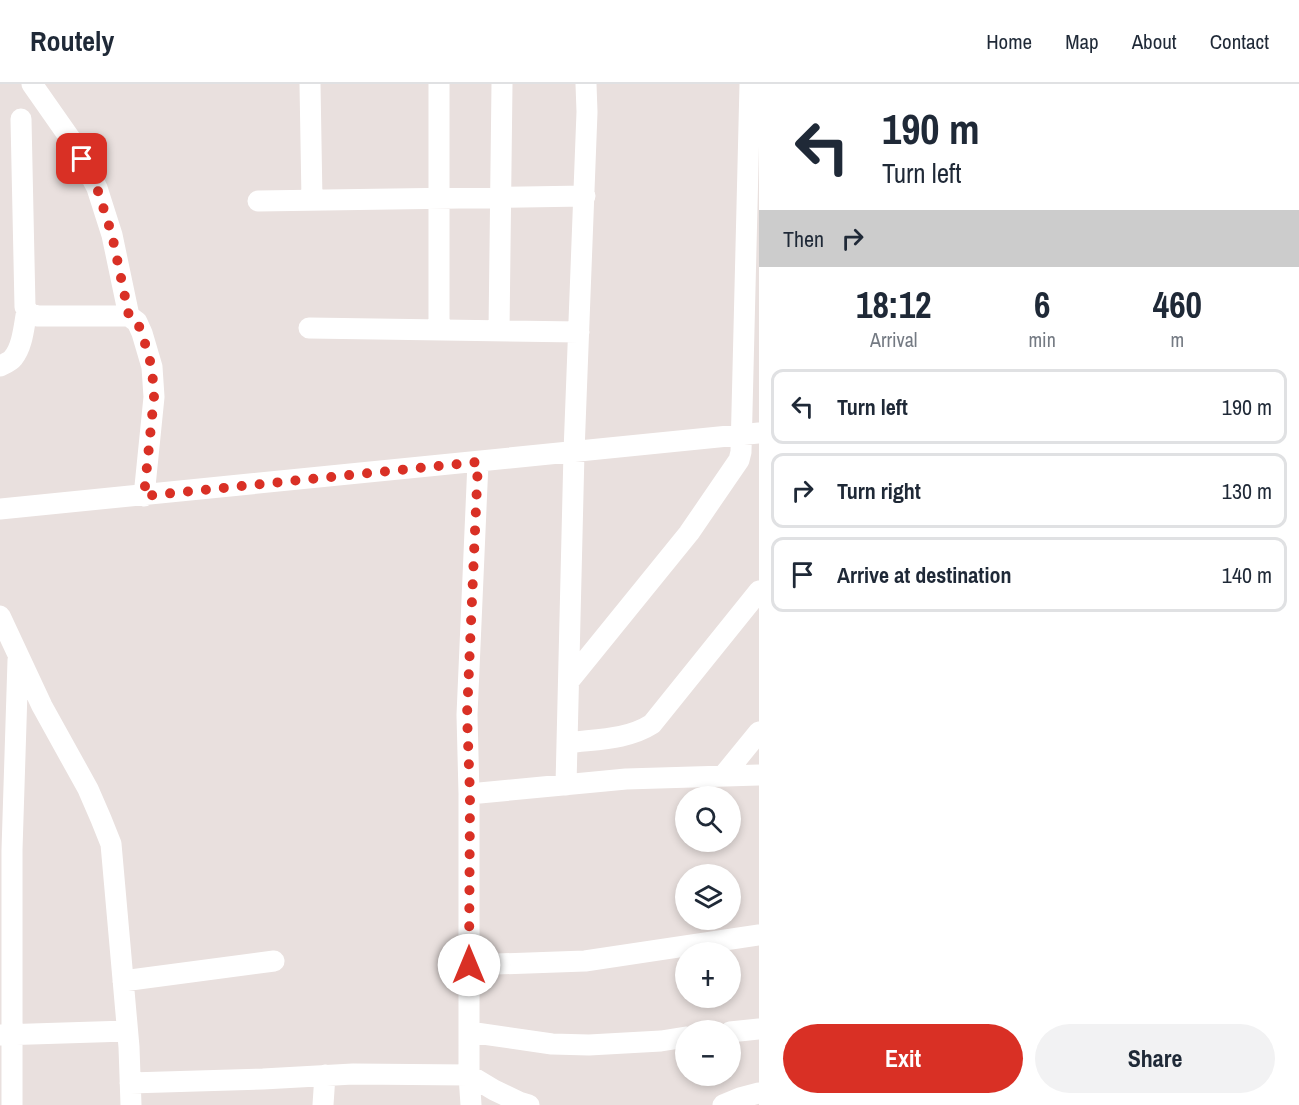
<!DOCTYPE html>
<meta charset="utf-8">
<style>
:root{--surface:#fff;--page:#f2f2f3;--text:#1f2937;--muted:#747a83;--line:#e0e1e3;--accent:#d93025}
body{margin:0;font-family:"Archivo Narrow",sans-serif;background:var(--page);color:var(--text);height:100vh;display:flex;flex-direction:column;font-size:22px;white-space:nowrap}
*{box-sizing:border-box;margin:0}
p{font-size:20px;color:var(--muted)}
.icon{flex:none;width:33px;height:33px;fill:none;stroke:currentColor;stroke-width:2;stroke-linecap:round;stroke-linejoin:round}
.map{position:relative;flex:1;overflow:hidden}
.panel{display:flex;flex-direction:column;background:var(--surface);width:540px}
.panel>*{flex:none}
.guide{background:#fff;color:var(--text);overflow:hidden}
.controls{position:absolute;left:675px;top:702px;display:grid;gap:12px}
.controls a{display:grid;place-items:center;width:66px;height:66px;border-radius:50%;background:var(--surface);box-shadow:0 3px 9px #0003;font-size:30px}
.pin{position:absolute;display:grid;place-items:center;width:51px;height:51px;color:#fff;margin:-26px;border-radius:12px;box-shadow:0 3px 9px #0006}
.me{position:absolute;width:66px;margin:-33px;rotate:0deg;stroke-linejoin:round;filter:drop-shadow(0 0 4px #0008)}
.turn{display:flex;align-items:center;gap:21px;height:126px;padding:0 24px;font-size:27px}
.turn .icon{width:78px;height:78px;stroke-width:2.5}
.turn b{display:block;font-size:42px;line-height:51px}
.then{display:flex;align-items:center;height:57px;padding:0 24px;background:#0003;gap:12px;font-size:22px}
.eta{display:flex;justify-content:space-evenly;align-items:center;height:102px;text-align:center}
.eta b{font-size:36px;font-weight:800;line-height:42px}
.action{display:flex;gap:12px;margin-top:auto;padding:12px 24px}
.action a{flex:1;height:69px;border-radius:36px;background:var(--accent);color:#fff;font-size:24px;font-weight:800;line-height:69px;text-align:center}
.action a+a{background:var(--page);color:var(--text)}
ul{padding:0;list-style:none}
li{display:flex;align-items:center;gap:18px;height:75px;margin:0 12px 9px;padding:0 12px;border:3px solid var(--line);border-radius:12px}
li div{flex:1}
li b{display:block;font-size:22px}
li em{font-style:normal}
header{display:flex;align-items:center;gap:36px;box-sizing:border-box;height:84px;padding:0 30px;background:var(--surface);border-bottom:2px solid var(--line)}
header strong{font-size:28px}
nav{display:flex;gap:33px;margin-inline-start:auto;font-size:21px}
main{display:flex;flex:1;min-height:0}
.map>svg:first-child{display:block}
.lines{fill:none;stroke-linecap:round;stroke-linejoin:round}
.street{stroke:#fff;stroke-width:21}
.route{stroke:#d93025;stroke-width:10;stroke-dasharray:0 18}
</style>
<header>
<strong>Routely</strong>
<nav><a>Home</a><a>Map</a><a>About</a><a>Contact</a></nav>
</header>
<main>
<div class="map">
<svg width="759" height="1021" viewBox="0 0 759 1021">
<rect width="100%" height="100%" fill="#e9e0de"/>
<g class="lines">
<path class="street" d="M32,0L74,60L97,104L112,151L129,232
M310,0L312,116
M21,35L25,223L30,230L38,232H129L137,238L142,249L152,283L154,313L144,412
M258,117L585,112
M309,244L579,248
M439,246V0
M499,247L502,0
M0,282C4,280 10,278 13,274C23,262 24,241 27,226
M0,425L759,349
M0,532L42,622L88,705L101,735L111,760L129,963L131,1021
M569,597L689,449L739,376L741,368L750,0
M567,659C596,655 627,656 652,640L759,507
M723,692L759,648
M566,701L574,368L587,28L586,0
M469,710L626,695L759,691
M469,881L585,877L759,851
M123,897L274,877
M469,948L552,960L589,961L661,957L686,953
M730,948L759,945
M0,951L127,947
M130,999L263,995L353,990L469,991L494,1006L519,1018L529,1021
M12,1021V766L18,576
M323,1021L325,991
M471,1021L469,991V710L467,631L478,378
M723,1021L740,1014L759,1009"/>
</g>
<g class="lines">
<path class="route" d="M82,75L97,104L112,151L129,232L137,238L142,249L152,284L154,313L144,412L478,378L467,631L470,710L469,881"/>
</g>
</svg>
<div class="controls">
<a><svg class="icon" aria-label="search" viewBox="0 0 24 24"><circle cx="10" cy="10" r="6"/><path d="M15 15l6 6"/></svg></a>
<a><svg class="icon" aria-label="layers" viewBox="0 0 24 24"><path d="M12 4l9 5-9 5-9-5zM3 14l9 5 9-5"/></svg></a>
<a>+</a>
<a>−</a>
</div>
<div class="pin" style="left:82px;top:75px;background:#d93025"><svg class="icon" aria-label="arrive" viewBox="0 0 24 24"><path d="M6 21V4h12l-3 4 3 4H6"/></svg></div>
<svg class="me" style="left:469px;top:881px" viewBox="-20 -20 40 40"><circle r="19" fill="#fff"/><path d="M0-13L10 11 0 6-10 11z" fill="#d93025"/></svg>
</div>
<section class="panel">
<div class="guide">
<div class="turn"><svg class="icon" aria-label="left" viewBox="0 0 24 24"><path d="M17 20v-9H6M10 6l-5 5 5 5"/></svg><div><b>190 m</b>Turn left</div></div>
<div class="then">Then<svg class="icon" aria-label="right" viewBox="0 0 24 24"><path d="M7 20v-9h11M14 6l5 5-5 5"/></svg></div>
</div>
<div class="eta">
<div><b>18:12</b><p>Arrival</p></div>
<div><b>6</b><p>min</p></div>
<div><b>460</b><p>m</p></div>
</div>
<ul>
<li><svg class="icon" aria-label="left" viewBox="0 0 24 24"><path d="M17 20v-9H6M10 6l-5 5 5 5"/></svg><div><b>Turn left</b></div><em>190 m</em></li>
<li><svg class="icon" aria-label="right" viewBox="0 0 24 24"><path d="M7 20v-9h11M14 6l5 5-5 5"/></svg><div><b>Turn right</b></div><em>130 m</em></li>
<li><svg class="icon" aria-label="arrive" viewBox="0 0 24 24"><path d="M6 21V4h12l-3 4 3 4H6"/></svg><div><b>Arrive at destination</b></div><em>140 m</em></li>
</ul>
<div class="action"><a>Exit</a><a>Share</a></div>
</section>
</main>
